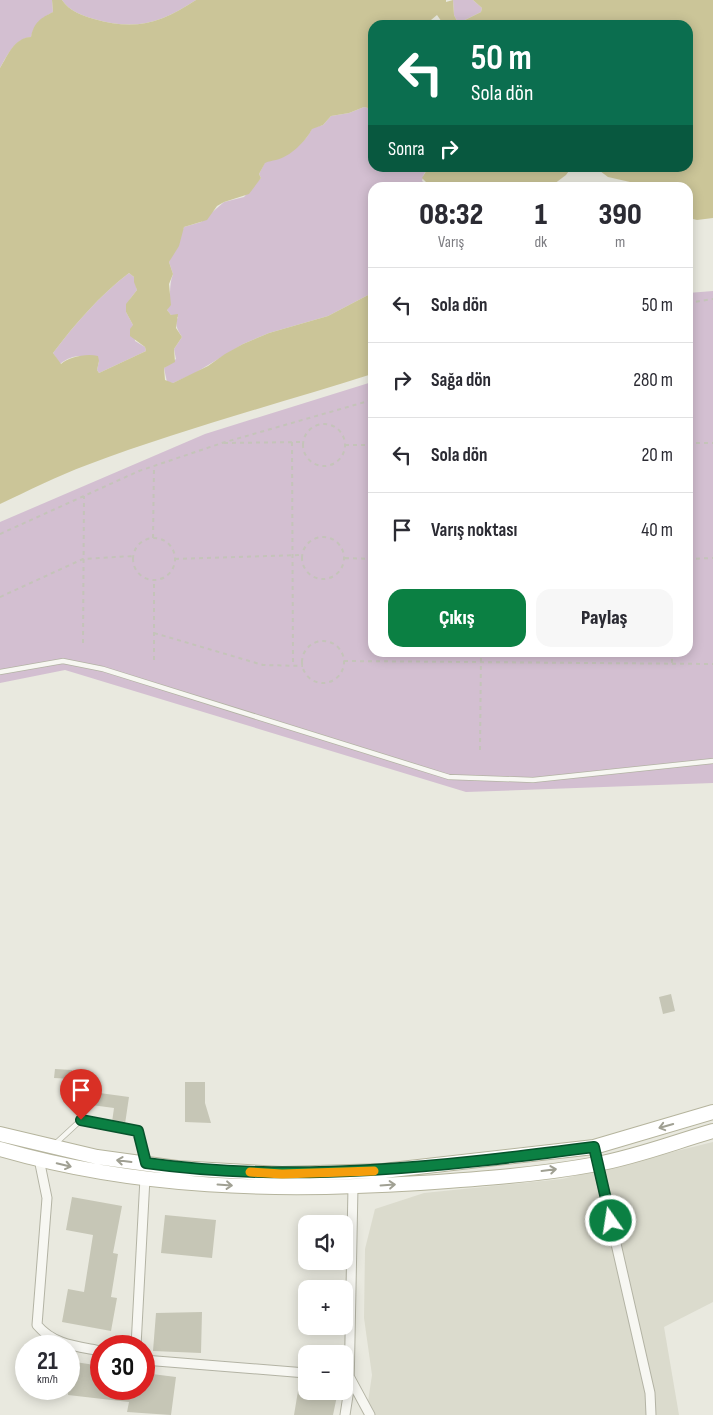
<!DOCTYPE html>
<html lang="tr">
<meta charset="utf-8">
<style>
:root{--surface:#fff;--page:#f7f7f7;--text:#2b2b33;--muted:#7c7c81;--line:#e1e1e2;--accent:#0b8043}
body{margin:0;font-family:"Sofia Sans Condensed",sans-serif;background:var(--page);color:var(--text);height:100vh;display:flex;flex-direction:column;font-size:19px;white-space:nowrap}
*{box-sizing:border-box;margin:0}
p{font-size:16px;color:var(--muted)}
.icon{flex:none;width:28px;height:28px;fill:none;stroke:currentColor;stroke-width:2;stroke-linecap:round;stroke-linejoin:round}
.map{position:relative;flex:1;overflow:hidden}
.panel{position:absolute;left:368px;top:182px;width:325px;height:475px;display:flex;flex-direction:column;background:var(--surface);border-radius:15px;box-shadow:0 2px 12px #0003}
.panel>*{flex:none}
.banner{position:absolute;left:368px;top:20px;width:325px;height:152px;border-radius:15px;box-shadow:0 2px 12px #0003;background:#0b6e4f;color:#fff;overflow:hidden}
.tools{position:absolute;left:298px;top:1215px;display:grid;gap:10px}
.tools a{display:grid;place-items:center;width:55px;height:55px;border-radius:10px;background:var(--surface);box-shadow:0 2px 12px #0003;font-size:25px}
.speed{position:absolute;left:15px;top:1335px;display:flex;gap:10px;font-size:25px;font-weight:700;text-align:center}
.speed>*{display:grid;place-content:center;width:65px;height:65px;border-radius:50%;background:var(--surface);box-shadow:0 2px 12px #0003;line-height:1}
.speed small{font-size:12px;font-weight:400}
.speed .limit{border:8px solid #d22;background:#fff;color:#111}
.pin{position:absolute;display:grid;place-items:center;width:42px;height:42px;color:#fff;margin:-51px -21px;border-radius:50% 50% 50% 0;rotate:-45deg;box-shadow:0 0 5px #0007}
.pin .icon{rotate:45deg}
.me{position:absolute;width:55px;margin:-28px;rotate:347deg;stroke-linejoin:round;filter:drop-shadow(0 0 4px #0008)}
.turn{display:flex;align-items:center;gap:18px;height:105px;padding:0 20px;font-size:22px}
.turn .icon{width:65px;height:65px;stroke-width:2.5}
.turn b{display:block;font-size:35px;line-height:42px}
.then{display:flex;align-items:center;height:48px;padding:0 20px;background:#0003;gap:10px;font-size:19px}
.eta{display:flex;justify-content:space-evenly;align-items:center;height:85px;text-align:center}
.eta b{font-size:30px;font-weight:800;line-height:35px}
.primary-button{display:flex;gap:10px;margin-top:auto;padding:10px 20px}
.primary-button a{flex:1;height:58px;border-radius:15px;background:var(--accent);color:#fff;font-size:20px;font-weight:800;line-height:58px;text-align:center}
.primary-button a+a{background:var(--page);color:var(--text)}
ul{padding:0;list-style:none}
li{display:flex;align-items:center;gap:15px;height:75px;padding:0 20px;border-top:1px solid var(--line)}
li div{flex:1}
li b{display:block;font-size:19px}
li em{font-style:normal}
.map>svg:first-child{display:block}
.built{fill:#dbdbcd}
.green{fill:#d3bfd1}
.water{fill:#cbc598;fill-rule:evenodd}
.building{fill:#c6c6b6}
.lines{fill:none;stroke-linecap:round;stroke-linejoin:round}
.service-casing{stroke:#b3b3a4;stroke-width:6}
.minor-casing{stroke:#b3b3a4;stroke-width:11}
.primary-casing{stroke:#b5b49d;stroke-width:16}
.path{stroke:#c4c4b9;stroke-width:2;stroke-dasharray:4 4;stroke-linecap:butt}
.service{stroke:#f7f7f2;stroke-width:4.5}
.minor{stroke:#f7f7f2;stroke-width:9}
.primary{stroke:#fff;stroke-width:14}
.oneway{stroke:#a0a093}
.route-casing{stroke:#07532c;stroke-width:12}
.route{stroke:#0b8043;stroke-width:9}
.slow{stroke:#f59e0b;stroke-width:9}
</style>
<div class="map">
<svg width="713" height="1415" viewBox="0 0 713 1415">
<rect width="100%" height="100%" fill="#e9e9df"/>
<path class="built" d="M713,1142V1302L664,1327L679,1415H366L372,1375L364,1318L365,1249L375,1209L424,1193L562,1179Z"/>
<path class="green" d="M0,0H52L53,12C43,17 34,24 31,37C15,39 8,54 0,68Z
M62,0H196C161,23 136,31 94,19C83,16 69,11 62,0Z
M453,0H473L482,8L481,12L465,20L457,21L454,15Z
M364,107L372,109V168H428L424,174L422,181L431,187L372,188V293L328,316L269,333L243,344L195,373L173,383L167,382L164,368L176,359L174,349L182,337C178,330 174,325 178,317L171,315L167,310C172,298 168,287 173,274L169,262L184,227L201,222L224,202L244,197L261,178L259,174L265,162C283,154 303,149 312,128L323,125L331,116L349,113Z
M129,273L134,277L137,290L130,299L126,312L133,325L135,341L145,347L146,351L99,373L97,370L99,361C86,354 72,354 60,364L53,353C75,324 100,295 129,273Z
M713,291V783L466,792L65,670L0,683V522L205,434L372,382V652H688V293Z"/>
<path class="water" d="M52,0H62C69,11 83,16 94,19C136,31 161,23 196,0H446V2L453,0L454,15L457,21L465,20L481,12L482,8L473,0H713V218L697,220L689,218L688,188L637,187L630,182L608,177L596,168H688V25H444L437,15L425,25H372V109L364,107L349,113L331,116L323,125L312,129C306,141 290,157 276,160C272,161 269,161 265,163L259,174L261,178L249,194L224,202L217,206L207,220L184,227L179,246L169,262L173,274L169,284L171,305L167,310L171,315L178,314L176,328L182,337L174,349L175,362L164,368L165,380L173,383L208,366L225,354L243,344L269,333L328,316L372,293V374C277,404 180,430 87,465C57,476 28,491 0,504V68C8,55 14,38 31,37C34,22 41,18 53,12ZM129,273L134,277V282L137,290L126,304V312L133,325L130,329V336L145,347L146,351L99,373L97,370L99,361L98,356C86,353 69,357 61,364L53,353C75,324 100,295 129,273Z
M428,168H571L566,175L550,187H431L422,178Z"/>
<path class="building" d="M671,994L675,1011L663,1014L659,997Z
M55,1069L72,1070V1079L54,1078Z
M185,1082H205V1103L211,1123L185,1122Z
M85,1091L129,1097L125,1124L112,1122L114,1108L84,1104Z
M72,1197L122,1206L113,1253L118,1254L111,1297L117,1298L111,1331L62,1322L68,1289L84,1292L93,1235L66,1230Z
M165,1215L216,1220L212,1258L161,1253Z
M202,1312L201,1353L153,1351L156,1313Z
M69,1361L101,1366V1389H144V1373L176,1377L171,1415L127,1412L129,1402L68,1395Z
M300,1379H306V1391H338L333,1415H294Z"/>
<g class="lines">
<defs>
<path id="service" d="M0,672L63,661L103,669L449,777L533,780L713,761
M55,1144L81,1120L137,1131L146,1162"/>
<path id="minor" d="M594,1147L650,1393L651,1415
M39,1159L47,1198L37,1325C54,1345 76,1346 101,1351
M136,1346L145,1178
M144,1360L306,1373
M350,1378L370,1415
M345,1415L349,1389L353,1187"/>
<path id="primary" d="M0,1134L97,1157L177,1168L282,1174L383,1171L594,1147L713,1112
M0,1149C138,1189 277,1192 420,1183C479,1179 538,1175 597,1164C636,1157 675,1142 713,1131"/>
</defs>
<use href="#service" class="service-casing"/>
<use href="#minor" class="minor-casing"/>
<use href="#primary" class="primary-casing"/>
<path class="path" d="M688,303L713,299
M303 445a21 21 0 1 1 42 0a21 21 0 1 1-42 0Z
M292,442L293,666
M224,443L303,442
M688,443H713
M345,445H372
M0,534L139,471L222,443L372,400
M302 558a21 21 0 1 1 42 0a21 21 0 1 1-42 0Z
M153,538L154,466
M133 559a21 21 0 1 1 42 0a21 21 0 1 1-42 0Z
M345,558L372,559
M175,559L302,555
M688,559L713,558
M0,597L83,559L134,556
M154,633L263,665L303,666
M302 662a21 21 0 1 1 42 0a21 21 0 1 1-42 0Z
M83,643L84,496
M475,652H488
M154,660V580
M344,661L713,664
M672,663V652
M480,750L481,654"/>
<use href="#service" class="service"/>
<use href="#minor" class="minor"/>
<use href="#primary" class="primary"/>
</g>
<defs><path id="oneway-shaft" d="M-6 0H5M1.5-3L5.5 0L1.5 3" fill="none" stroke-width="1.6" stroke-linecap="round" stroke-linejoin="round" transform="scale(1.25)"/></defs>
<g class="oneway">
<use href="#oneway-shaft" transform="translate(666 1126) rotate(164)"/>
<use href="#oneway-shaft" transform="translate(124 1161) rotate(-173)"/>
<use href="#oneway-shaft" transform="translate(64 1165) rotate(13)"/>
<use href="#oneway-shaft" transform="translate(549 1170) rotate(-7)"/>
<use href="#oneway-shaft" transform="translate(225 1185) rotate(4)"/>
<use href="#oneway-shaft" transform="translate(388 1185) rotate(-4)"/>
</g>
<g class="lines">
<defs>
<path id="route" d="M81,1120L138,1131L146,1163C296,1184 445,1166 594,1147L611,1221"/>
</defs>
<use href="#route" class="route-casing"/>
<use href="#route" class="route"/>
<path class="slow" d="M250,1172L282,1174L374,1171"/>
</g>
</svg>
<div class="tools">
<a><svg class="icon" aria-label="sound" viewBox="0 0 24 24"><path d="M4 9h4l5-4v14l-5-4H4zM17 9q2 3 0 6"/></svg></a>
<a>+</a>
<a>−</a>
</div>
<div class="speed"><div>21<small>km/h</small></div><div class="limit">30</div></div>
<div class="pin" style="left:81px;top:1120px;background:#d93025"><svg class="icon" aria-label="arrive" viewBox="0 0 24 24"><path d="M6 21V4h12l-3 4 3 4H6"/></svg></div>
<svg class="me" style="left:611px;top:1221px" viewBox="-20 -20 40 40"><circle r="17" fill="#0b8043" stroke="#fff" stroke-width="3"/><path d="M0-11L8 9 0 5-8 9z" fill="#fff"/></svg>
<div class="banner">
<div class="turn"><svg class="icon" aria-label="left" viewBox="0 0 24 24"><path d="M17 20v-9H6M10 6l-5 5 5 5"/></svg><div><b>50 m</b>Sola dön</div></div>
<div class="then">Sonra<svg class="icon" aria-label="right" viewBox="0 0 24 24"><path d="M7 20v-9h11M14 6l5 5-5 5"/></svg></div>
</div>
<section class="panel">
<div class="eta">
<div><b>08:32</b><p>Varış</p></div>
<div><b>1</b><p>dk</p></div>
<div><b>390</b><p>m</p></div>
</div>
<ul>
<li><svg class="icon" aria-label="left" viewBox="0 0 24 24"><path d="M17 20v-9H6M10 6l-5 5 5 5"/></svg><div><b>Sola dön</b></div><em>50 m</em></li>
<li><svg class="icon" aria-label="right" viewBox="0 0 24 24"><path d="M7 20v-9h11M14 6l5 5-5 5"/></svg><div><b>Sağa dön</b></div><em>280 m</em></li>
<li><svg class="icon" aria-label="left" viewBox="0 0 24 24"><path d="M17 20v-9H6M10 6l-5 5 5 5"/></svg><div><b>Sola dön</b></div><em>20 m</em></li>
<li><svg class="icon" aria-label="arrive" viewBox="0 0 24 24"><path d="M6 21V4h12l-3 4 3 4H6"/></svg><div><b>Varış noktası</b></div><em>40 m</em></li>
</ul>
<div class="primary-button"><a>Çıkış</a><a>Paylaş</a></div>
</section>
</div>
